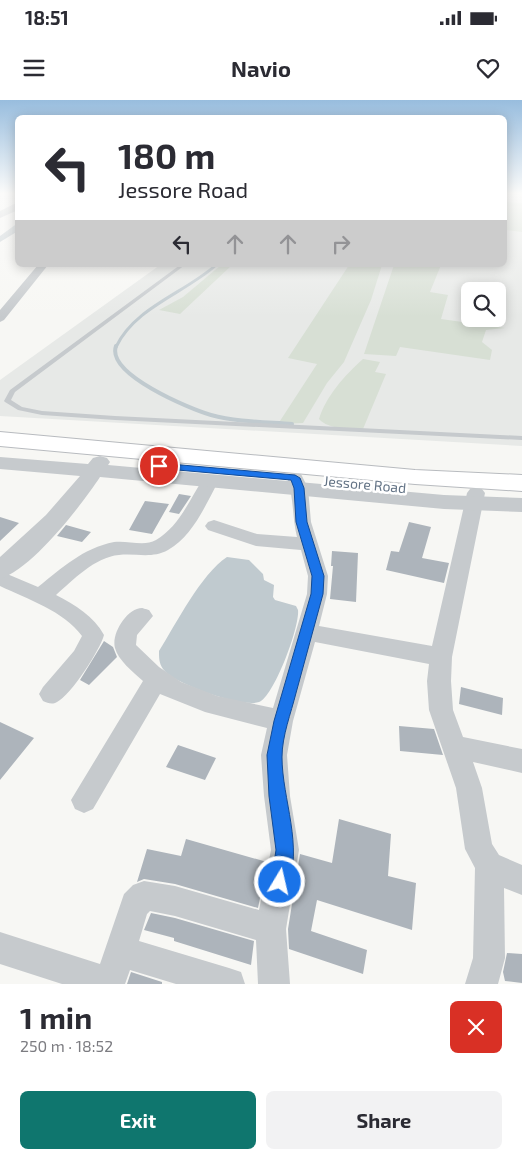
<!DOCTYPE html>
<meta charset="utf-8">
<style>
:root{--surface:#fff;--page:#f2f2f3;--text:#2b2b33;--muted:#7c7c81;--accent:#0f766e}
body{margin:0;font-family:"Exo 2",sans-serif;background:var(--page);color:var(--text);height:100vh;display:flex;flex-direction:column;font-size:19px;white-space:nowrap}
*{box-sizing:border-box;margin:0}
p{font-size:16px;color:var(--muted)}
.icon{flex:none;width:28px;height:28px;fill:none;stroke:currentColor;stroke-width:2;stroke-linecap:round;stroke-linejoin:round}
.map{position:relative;height:884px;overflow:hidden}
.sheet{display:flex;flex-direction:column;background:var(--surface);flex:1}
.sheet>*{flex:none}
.hud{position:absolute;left:15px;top:15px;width:492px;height:152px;border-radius:8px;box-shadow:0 2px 12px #0003;background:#fff;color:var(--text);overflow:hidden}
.buttons{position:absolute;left:461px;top:182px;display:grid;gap:10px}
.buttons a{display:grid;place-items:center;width:45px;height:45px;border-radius:8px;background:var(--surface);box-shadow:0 2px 12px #0003;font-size:25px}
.pin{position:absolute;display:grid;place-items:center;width:42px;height:42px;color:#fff;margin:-21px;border:2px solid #fff;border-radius:50%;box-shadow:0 1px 5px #0007}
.me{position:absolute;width:55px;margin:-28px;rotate:9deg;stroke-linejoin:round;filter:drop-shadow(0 0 4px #0008)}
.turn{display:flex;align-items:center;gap:18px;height:105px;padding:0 20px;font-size:22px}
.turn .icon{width:65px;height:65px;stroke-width:2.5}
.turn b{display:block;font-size:35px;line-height:42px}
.lanes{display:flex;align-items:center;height:48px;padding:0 20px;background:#0003;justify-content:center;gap:25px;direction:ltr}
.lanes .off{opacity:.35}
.round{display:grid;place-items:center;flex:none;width:52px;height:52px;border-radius:8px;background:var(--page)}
.head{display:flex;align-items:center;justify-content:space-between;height:85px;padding:0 20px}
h1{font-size:30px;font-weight:700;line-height:38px}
.cta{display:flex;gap:10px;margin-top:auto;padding:10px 20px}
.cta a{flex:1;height:58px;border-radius:8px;background:var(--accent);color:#fff;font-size:20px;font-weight:700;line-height:58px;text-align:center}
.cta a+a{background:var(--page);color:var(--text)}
.status{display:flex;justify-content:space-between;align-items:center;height:35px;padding:0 25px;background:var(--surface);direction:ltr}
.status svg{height:14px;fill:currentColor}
header{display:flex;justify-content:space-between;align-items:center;height:65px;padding:0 20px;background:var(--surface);font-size:22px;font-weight:700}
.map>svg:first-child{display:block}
.built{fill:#e7e9e7;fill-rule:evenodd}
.green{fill:#d7dfd4}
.water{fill:#c0cacf}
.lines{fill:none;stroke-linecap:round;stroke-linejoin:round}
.stream-far1{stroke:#c0cacf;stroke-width:3}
.stream{stroke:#c0cacf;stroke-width:4}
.canal{fill:#c0cacf;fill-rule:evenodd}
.building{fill:#adb4bb}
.trunk-casing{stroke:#b8bbbf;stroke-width:2}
.service{fill:#c6cacd;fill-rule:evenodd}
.minor{fill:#c6cacd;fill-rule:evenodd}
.tertiary{fill:#c6cacd;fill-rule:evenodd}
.trunk{fill:#fff;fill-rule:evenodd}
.route{fill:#1a73e8;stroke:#114b97}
.labels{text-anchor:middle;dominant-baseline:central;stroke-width:5;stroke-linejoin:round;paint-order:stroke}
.street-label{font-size:14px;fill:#647486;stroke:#fff}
</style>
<div class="status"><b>18:51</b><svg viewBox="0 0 49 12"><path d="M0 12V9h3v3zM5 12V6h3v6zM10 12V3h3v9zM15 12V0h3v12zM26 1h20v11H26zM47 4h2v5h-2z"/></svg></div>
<header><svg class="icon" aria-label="menu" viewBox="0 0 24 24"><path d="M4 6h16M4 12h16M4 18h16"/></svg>Navio<svg class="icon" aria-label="heart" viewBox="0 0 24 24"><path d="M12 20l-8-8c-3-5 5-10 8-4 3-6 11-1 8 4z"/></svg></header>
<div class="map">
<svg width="522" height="884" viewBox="0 0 522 884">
<rect width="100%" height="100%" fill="#f7f7f4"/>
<path class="built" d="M505,94H522V346L0,316V280L160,165H505ZM470,191H498V219H470Z"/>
<path class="green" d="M505,102L522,103V132L505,130Z
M221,165H232L180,214L159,210L183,197Z
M349,165H382L371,200L344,262L327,283L303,323L278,324L317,264L288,258Z
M394,165H441L430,192L448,195L441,219L505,228L486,230L482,242L492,250L490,260L400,247L396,256L364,254Z
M363,259L380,262L375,272L386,274L363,329C349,328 329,330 319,319C326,296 345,275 363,259Z"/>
<path class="water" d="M227,457L249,460L263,474L264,480L274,485L273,497L275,500L296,506L298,510C300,526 274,597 259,602C243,608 173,584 163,569C159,563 159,558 159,551C176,524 201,474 227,457Z"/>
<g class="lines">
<path class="stream-far1" d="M116,247C135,207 185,193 216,165"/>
<path class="stream" d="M116,246C106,274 190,309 211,315C237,322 265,322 292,324"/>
<path class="canal" d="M15,125H18V131L0,142V136Z"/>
</g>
<path class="building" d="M179,394L191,396L179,414L169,412Z
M145,401L169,404L152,434L129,430Z
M0,417L19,423L0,441Z
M409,422L431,427L422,458L449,463L444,483L386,470L391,451L399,452Z
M66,425L91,432L82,442L57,436Z
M332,451L358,453L356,502L330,499L333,466H331Z
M104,541L113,547L117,557L89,585L80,580Z
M461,587L503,598L502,615L459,604Z
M0,622L34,638L0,680Z
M399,626L434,629L443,655L400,651Z
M178,645L216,658L205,680L166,667Z
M339,719L391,734L388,776L416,783L412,830L317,800L311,831L367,850L363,874L289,849L288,829L300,754L332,763Z
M186,739L267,762L258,808L175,784L144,779L137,782L147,749L181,756Z
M151,813L175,818L254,841L251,865L174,841V838L144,830Z
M507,853L522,854V883L505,881L503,872Z
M131,872L162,882V884H127Z"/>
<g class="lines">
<defs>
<path id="trunk" d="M0,332L415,370L522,375V391L415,384L0,346Z"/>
</defs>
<use href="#trunk" class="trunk-casing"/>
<path class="service" d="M180,165H185L15,292L11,300L22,307L42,311L115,316L522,336V340L115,320L42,315L18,310L5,302L4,301L10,290Z"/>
<path class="minor" d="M38,165H48L4,220L0,222V210Z
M295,373L301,374L308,388L311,422L328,476L327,494L319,526L432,546L467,393L470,389L476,388L482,389L485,393L452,557L451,581L453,610L463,637L522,649V673L473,662L482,688L492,744L499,755L522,765V795L504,788L505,858L498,884H465L473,858L475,768L465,749L456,688L429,610L427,581L429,564L315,542L293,621L287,655L290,696L299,750L286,829L290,884H258L256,840L175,816L150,811L147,814L139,841L229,868L241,872L245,884H176L130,870L125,884H62L0,864V832L100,864L124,794L133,785L144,781L175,786L259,810L271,750L264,696L261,655L267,628L205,612L160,594L93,709L84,713L75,709L71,700L143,581C133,572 118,560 115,548C111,534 127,508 142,508C142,508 149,510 149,510L153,516L137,535L136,545L159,567L181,582L217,596L273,608L307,494L308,476L301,450L256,446L208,430L205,426L208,422L214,420L257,434L297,437C292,417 294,397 287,378L289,374Z
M211,375L217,376L219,380C206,404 193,436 168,450C152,459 136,453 119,455C95,457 73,480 56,495C75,505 94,516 104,535C100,550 71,595 57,602C52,605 48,603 43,601L39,594L43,587L74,551L82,536C64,511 27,499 0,486V471L38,487C62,468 83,448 114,442C127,440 144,447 156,440C180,426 190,398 205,376Z"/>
<path class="tertiary" d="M18,102V110L0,118V111Z
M100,356L107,358L110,362L108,365L444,395L522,398V412L444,409L100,377C81,406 32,469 0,479V457L46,415L80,376L0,369V357L88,364L93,358Z"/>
<use href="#trunk" class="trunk"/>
</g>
<linearGradient id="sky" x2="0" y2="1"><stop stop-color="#98bdde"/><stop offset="0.43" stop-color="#fbfbfa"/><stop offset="1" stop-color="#fbfbfa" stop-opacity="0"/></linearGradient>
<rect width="522" height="217" fill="url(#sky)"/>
<path class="route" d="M159,363L295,375L300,378L304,388L307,422L324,476L323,494C314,527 305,560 296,593C291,613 282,636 282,657C282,699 304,747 287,788L280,791L274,788L271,782L276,750L269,696L267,655L274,621L311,494L312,476L296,422L294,388L291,380L155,368V364Z"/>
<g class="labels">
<g class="street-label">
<text transform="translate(365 384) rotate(5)">Jessore Road</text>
</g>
</g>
</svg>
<div class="buttons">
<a><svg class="icon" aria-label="search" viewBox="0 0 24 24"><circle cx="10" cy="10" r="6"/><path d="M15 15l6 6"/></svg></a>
</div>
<div class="pin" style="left:159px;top:366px;background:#d93025"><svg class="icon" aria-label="arrive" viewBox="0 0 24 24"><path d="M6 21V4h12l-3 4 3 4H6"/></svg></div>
<svg class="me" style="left:280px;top:782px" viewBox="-20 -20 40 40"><circle r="17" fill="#1a73e8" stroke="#fff" stroke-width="3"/><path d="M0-11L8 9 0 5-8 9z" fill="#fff"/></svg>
<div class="hud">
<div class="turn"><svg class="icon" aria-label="left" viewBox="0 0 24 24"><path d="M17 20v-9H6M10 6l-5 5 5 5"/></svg><div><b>180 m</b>Jessore Road</div></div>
<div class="lanes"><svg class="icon" aria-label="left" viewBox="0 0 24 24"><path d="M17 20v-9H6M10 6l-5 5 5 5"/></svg><svg class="icon off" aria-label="ahead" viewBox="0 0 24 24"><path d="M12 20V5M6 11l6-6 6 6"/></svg><svg class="icon off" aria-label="ahead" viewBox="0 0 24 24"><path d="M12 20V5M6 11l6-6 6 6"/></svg><svg class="icon off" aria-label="right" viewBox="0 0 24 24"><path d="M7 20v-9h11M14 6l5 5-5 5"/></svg></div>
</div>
</div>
<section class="sheet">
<div class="head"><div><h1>1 min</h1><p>250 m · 18:52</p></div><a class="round" style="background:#d93025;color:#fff"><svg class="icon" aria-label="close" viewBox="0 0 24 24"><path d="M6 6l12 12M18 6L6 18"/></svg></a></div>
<div class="cta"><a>Exit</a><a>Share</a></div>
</section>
